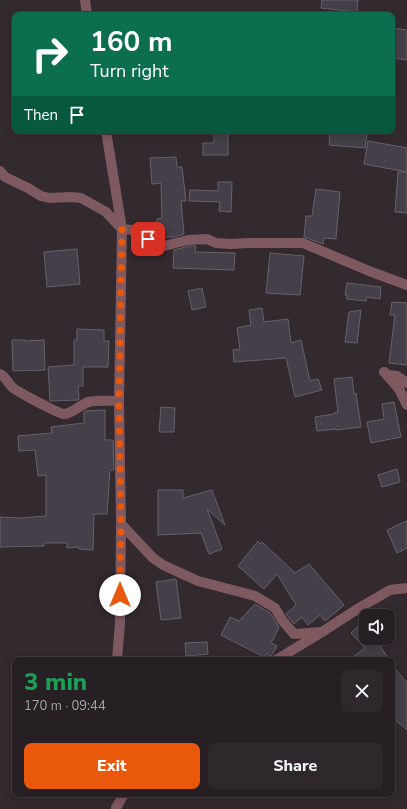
<!DOCTYPE html>
<meta charset="utf-8">
<style>
:root{--surface:#262024;--page:#2e282c;--text:#f1f3f6;--muted:#a4a3a6;--line:#423e41;--accent:#ea580c}
body{margin:0;font-family:"Nunito Sans",sans-serif;background:var(--page);color:var(--text);height:100vh;display:flex;flex-direction:column;font-size:15px;white-space:nowrap}
*{box-sizing:border-box;margin:0}
p{font-size:13px;color:var(--muted)}
.icon{flex:none;width:22px;height:22px;fill:none;stroke:currentColor;stroke-width:2;stroke-linecap:round;stroke-linejoin:round}
.map{position:relative;flex:1;overflow:hidden}
.details{position:absolute;left:12px;top:657px;width:383px;height:140px;display:flex;flex-direction:column;background:var(--surface);border-radius:8px;box-shadow:0 2px 10px #0003,0 0 0 1px var(--line)}
.details>*{flex:none}
.banner{position:absolute;left:12px;top:12px;width:383px;height:122px;border-radius:8px;box-shadow:0 2px 10px #0003,0 0 0 1px var(--line);background:#0b6e4f;color:#fff;overflow:hidden}
.tools{position:absolute;left:359px;top:609px;display:grid;gap:8px}
.tools a{display:grid;place-items:center;width:36px;height:36px;border-radius:8px;background:var(--surface);box-shadow:0 2px 10px #0003,0 0 0 1px var(--line);font-size:20px}
.pin{position:absolute;display:grid;place-items:center;width:34px;height:34px;color:#fff;margin:-17px;border-radius:8px;box-shadow:0 2px 6px #0006}
.me{position:absolute;width:44px;margin:-22px;rotate:0deg;stroke-linejoin:round;filter:drop-shadow(0 0 3px #0008)}
.turn{display:flex;align-items:center;gap:14px;height:84px;padding:0 12px;font-size:18px}
.turn .icon{width:52px;height:52px;stroke-width:2.5}
.turn b{display:block;font-size:28px;line-height:34px}
.then{display:flex;align-items:center;height:38px;padding:0 12px;background:#0003;gap:8px;font-size:15px}
.round{display:grid;place-items:center;flex:none;width:42px;height:42px;border-radius:8px;background:var(--page)}
.head{display:flex;align-items:center;justify-content:space-between;height:68px;padding:0 12px}
h1{font-size:24px;font-weight:800;line-height:30px;color:#1e9e55}
.button{display:flex;gap:8px;margin-top:auto;padding:8px 12px}
.button a{flex:1;height:46px;border-radius:8px;background:var(--accent);color:#fff;font-size:16px;font-weight:800;line-height:46px;text-align:center}
.button a+a{background:var(--page);color:var(--text)}
.map>svg:first-child{display:block}
.building{fill:#443f48;stroke:#66616b}
.lines{fill:none;stroke-linecap:round;stroke-linejoin:round}
.minor{stroke:#7f5960;stroke-width:10}
.route{stroke:#ea580c;stroke-width:7;stroke-dasharray:0 12.6}
</style>
<div class="map">
<svg width="407" height="809" viewBox="0 0 407 809">
<rect width="100%" height="100%" fill="#332a30"/>
<path class="building" d="M322,0H358L357,12L321,8Z
M392,28L407,30V60L392,58Z
M214,131H228V155H203V143H214Z
M330,131L367,134L365,148L329,145Z
M368,141L407,148V172L364,164Z
M176,157L177,167H182L186,201H181L184,234L174,237H160L158,236L157,219L162,218L161,183L152,184L150,158Z
M398,172H407V213L395,212Z
M218,182H232L231,212L219,211L220,202L189,201L190,190L218,191Z
M316,189L340,192L336,239L324,238L323,244L304,237L306,216H312Z
M189,246H196L195,252L235,253L234,270L173,268L174,250Z
M77,249L80,284L47,287L44,252Z
M270,253L304,256L300,295L266,293Z
M347,283L381,287L380,299L367,297L366,301L347,299V295H345Z
M202,288L206,307L192,310L188,291Z
M392,302L407,303V365L389,363L395,315H390Z
M262,308L264,322L288,319L291,343L301,340L310,381L318,379L322,390L295,397L286,358L234,362L233,350L240,349L237,328L251,325L249,310Z
M361,310L357,343L345,342L349,312Z
M77,329L104,330V341H109L108,367H83V386H78L79,399L78,400L50,401L48,367L74,365V340H77Z
M12,340H25V341L44,340L45,370L13,371Z
M352,377L354,394L356,393L361,427L336,430V429L317,431L315,417L334,414V413L338,412L334,379Z
M394,402L401,437L371,443L367,422L384,419L382,404Z
M161,407L175,408L174,432H159Z
M105,410V440H113L114,470H110L107,514H94L93,550L79,549V547L67,548V543H44V546L0,547V517L20,518L46,516V475L38,476L35,450L19,451L18,436L52,433L51,427L84,423V412L85,411Z
M397,469L400,482L382,487L378,475Z
M158,490H183V498L212,490L225,525L207,509L222,549L209,554L201,533L158,535Z
M407,521V548L397,553L387,530Z
M258,541L260,544L262,542L295,573L309,564L344,605L325,621L320,615L308,625L302,617L294,624L286,614L296,605L277,574L264,589L238,566Z
M176,579L181,618L161,620L156,582Z
M255,604L270,613L279,627L273,640L270,642L277,646L271,656L266,654L264,657L221,635L230,617L239,621Z
M366,619V638H376V639L389,660H349L365,648L351,633Z
M207,642L208,654L186,656L185,643Z
M392,665L407,683V730L392,717Z"/>
<g class="lines">
<path class="minor" d="M85,0L87,15
M106,131L122,229L119,401L121,524L120,623L117,660
M0,171L5,177L28,188L41,196L49,198L71,197L81,198L106,212L122,229L132,230L140,234L148,239L164,246L188,240L207,239L216,243L231,244L248,243H303L369,271L407,285
M384,372L399,389L407,405
M384,372L388,375L397,376L407,383
M0,374C6,377 8,383 12,387C16,391 59,414 64,414C73,414 80,404 89,402C98,400 109,401 119,401
M121,524L153,558L163,565L198,581L255,596L275,608L282,620L294,634L322,632
M276,660L322,632L359,608L390,590L407,588
M116,808L124,794"/>
</g>
<g class="lines">
<path class="route" d="M120,595L121,524L119,401L122,229C133,230 139,233 148,239"/>
</g>
</svg>
<div class="tools">
<a><svg class="icon" aria-label="sound" viewBox="0 0 24 24"><path d="M4 9h4l5-4v14l-5-4H4zM17 9q2 3 0 6"/></svg></a>
</div>
<div class="pin" style="left:148px;top:239px;background:#d93025"><svg class="icon" aria-label="arrive" viewBox="0 0 24 24"><path d="M6 21V4h12l-3 4 3 4H6"/></svg></div>
<svg class="me" style="left:120px;top:595px" viewBox="-20 -20 40 40"><circle r="19" fill="#fff"/><path d="M0-13L10 11 0 6-10 11z" fill="#ea580c"/></svg>
<div class="banner">
<div class="turn"><svg class="icon" aria-label="right" viewBox="0 0 24 24"><path d="M7 20v-9h11M14 6l5 5-5 5"/></svg><div><b>160 m</b>Turn right</div></div>
<div class="then">Then<svg class="icon" aria-label="arrive" viewBox="0 0 24 24"><path d="M6 21V4h12l-3 4 3 4H6"/></svg></div>
</div>
<section class="details">
<div class="head"><div><h1>3 min</h1><p>170 m · 09:44</p></div><a class="round"><svg class="icon" aria-label="close" viewBox="0 0 24 24"><path d="M6 6l12 12M18 6L6 18"/></svg></a></div>
<div class="button"><a>Exit</a><a>Share</a></div>
</section>
</div>
